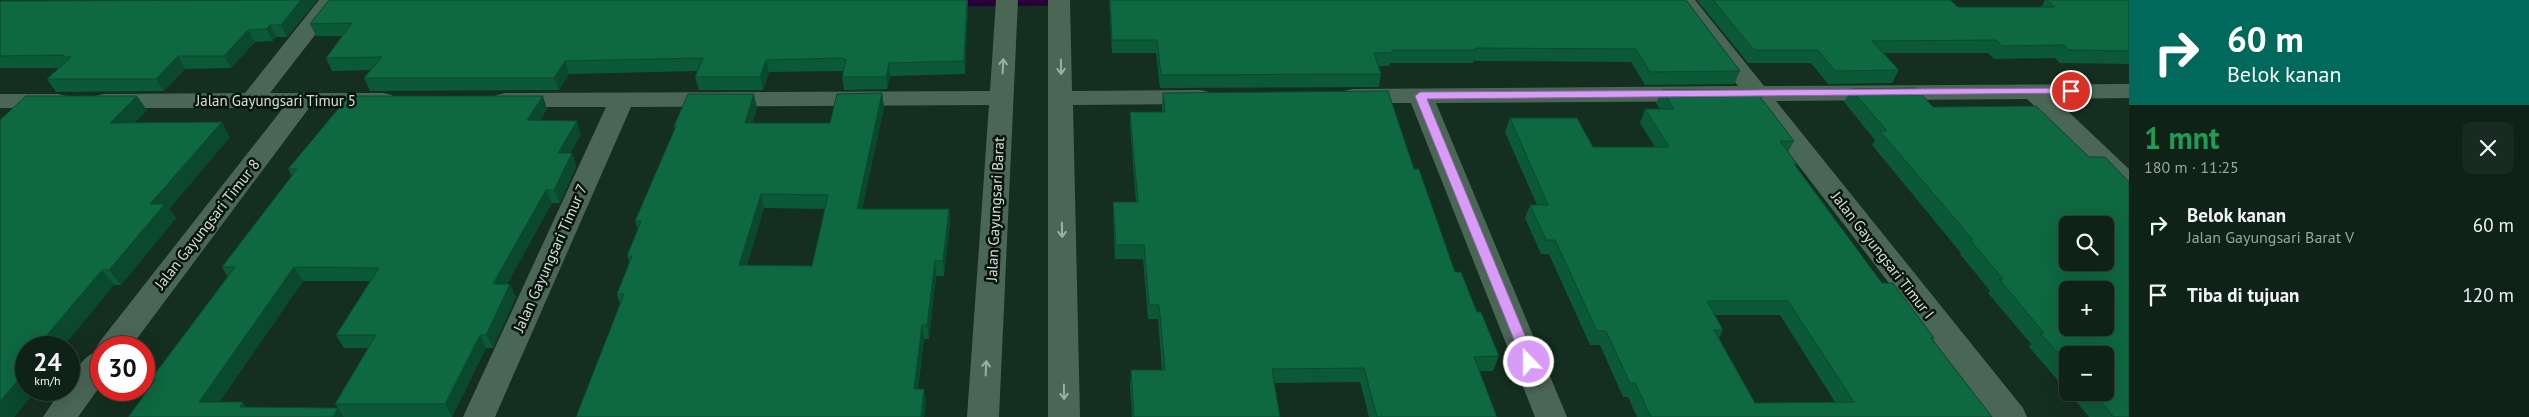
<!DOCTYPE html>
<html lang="id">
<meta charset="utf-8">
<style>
:root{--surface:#0f2218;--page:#182a21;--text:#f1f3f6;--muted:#9ba4a2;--line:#2f3f37}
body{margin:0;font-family:"PT Sans",sans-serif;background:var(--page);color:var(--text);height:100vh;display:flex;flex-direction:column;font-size:19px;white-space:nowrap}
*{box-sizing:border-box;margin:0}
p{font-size:16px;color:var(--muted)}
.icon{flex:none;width:28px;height:28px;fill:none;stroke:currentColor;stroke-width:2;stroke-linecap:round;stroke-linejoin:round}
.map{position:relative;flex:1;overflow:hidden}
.sheet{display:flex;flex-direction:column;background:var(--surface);width:400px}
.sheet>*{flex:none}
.top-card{background:#00695c;color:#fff;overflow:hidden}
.controls{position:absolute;left:2059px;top:216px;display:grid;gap:10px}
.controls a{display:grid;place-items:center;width:55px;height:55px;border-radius:8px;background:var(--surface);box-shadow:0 5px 20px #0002,0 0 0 1px var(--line);font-size:25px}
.speed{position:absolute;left:15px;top:336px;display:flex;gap:10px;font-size:25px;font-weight:700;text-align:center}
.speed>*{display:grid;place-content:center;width:65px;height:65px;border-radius:50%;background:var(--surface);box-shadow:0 5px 20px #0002,0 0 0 1px var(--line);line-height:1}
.speed small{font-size:12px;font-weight:400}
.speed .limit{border:8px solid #d22;background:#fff;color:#111}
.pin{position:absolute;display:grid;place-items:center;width:42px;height:42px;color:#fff;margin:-21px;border:2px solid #fff;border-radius:50%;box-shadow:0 1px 5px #0007}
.me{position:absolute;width:55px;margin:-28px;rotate:338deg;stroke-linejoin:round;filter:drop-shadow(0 0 4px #0008)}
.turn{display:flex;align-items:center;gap:18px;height:105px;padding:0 15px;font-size:22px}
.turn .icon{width:65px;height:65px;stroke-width:2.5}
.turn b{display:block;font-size:35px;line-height:42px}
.round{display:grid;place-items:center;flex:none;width:52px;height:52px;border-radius:8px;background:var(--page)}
.headline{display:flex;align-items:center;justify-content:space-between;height:85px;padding:0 15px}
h1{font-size:30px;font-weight:600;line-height:38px;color:#1e9e55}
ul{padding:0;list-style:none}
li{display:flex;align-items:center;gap:15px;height:70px;padding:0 15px}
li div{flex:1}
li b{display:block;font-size:19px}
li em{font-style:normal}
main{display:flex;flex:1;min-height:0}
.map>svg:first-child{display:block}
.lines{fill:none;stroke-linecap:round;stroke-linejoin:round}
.stream{stroke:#260036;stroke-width:11}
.minor{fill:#4a6655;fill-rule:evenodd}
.wall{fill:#0c5937;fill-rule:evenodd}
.shaded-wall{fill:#0a492d}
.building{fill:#0e6840;stroke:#0a492d;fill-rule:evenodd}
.oneway{stroke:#9bb0a3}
.route{fill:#d89bf8;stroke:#8c65a1}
.labels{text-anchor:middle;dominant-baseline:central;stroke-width:5;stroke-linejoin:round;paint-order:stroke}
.street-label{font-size:15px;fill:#d1e1d7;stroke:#08130d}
</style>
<main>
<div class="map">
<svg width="2129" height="417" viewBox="0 0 2129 417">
<rect width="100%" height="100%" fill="#142e20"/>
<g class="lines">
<path class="stream" d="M952,1L1057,0"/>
<path class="minor" d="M319,0H342L270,93H383L392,95L395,100L392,105L383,107L309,108L130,348H101V385L78,417H43L61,390H69C69,375 84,355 98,351L96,348L101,340L283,108H104L95,106L92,101L95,96L104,94L245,93Z
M996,0H1018L999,417H967L989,105L631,107L495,417H463L606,107H506L497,105L494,100L497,95L506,93L990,91Z
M1048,0H1070L1072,91L1200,90L1209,92L1212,97L1209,102L1200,104L1073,105L1080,417H1048Z
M1672,0H1695L1764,86L2129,84V98L2055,99L2129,169V193L2120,190L2027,99L1776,101L2023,408L2027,417H1992L1749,101L1436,103L1567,417H1535L1411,103H1353L1344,101L1341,96L1344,91L1353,89L1738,86Z
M0,94H58L67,96L70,101L67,106L58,108H0Z"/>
</g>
<path class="wall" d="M317,0L287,37H276L273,41L255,42L231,68L185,69L164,91L56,92L47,79L60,68H0V1Z
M329,0H968V7L965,74L890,76L887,89L844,90L842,77L843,71L769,72L763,90H699L695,77L698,71L569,74L559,90L370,91L364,78L371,70L332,71L326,58L343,36H316L310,24Z
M1109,0H1686L1740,71L1734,84L1645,85L1631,62L1473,61V63H1390L1389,66H1379L1381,74L1379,87L1160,88L1156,53H1112Z
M1697,0H1950L1958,7H2041L2045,0H2129V64L2060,63L2055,58L1994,59L1988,53H1884L1899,70L1892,83L1828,84L1811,63H1748Z
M1851,89L2129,417H2089L2068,392H2105L2068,355V392L2029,347L2031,344L1988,293L1990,291L1960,254L1961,253L1872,145L1875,140L1844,102Z
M1662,90L1794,141L1788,152L1797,164L1796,166L1882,283L1934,338L1933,340L1992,417H1637L1628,397H1623L1600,345H1590L1549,254H1541L1525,218L1530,205H1537L1505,132L1510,118L1593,147H1655L1640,123L1645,109H1660L1656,103ZM1715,315H1780L1835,402L1755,403L1719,338L1723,330Z
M882,93L884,107L862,209H949L950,223L944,276H936L929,339H924L918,389H924L926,403L924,417H576L620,304L617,294L630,263L627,256L638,230L635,221L675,129L674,126L757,108L752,123H830ZM764,208L825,209L812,266L747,265Z
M1163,93L1414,169L1455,272L1477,312L1499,356L1493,371H1479L1497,417H1369L1360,382L1274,383L1280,417H1132L1130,384L1131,370H1162L1158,319H1148L1143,259H1115L1113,216V202H1136L1130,126V112H1162V106Z
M547,109L540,120L581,134L570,153H572L576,167L560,203H552L507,284L516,297L493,348H486L452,417H128L154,383L151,379L228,277L222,267L292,176L288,169ZM303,281H370L336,335L344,348H368L335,404L338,408L247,407L219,402Z
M147,110L134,123L230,137L169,209L176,218L121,285H114L26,390H36L14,417H0V120Z"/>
<path class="shaded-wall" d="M301,0H317L287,37L281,25Z
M967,0L968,7L965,74L964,61Z
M270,25L276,37L273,41L266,29Z
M248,30L255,42L231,68L224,56Z
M178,56L185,69L164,91L156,79Z
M766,60L769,72L763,90L760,77Z
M565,61L569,74L559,90L554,78Z
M889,63L890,76L887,89L886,77Z
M882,93L884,107L859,223L857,209Z
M754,94L757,108L748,137L745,123Z
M137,96L147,110L120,138L110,123Z
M543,96L547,109L533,133L527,120Z
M577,121L581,134L563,166L558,153Z
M222,122L230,137L169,209L176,218L121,285L109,270L150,204Z
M572,153L576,167L560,203L554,190Z
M546,190L552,203L500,297L493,284Z
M761,194L764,208L742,280L739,265Z
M949,209L950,223L944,276L943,261Z
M935,261L936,276L929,339L927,325Z
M294,267L303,281L210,416L199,402Z
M102,270L114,285L62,348H36Z
M510,284L516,297L493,348L486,335Z
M922,325L924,339L916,403L914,389Z
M480,335L486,348L452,417L445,404Z
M26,371V390H36L14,417H0V401Z
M924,389L926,403L924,417H921Z
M243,402L253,416L240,407Z
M338,408L344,417H333Z"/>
<path class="building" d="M301,0L281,25H270L266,29L248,30L224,56H178L156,79H47L71,57H62L64,55L0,56V1Z
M329,0H967L964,61L889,63L886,77H842L846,59L842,58L766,60L760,77H695L703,58L565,61L554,78H364L382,57L326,58L352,23L310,24Z
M1110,0H1686L1740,71L1650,72L1636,49L1475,48L1476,50H1392V53H1374L1381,74L1161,75L1157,40H1112Z
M1713,0H1950L1958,7H2055L2047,0H2129V51L2069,50L2064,45L2002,46L1996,40L1872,41L1899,70L1835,71L1818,50H1754Z
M1916,88L1933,107L2036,106L2089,157H2105L2129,182V417H2114L2093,392H2105V355H2068V364L2040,333H2044L1999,279H2003L1970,240H1973L1880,131H1887L1851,89ZM2068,225H2105V262H2068ZM2068,290H2105V328H2068Z
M1662,90H1755L1794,141H1780L1797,164H1794L1882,283H1893L1934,338H1931L1992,417H1651L1635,383H1630L1606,331H1597L1555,240H1546L1530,205H1548L1510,118H1577L1593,147H1669L1645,109H1674ZM1707,301H1788L1854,402L1755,403L1714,330H1723Z
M1388,91L1414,169H1419L1455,272H1461L1477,312H1481L1499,356L1474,357L1497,417H1377L1364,368L1272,369L1280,417H1134L1131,370H1165L1159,305H1149L1144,245H1116L1113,202H1138L1130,112H1165L1163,93Z
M882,93L857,209H949L943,261H935L927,325H922L914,389H924L921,417H576L624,294H617L632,256H627L641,221H635L676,126H674L688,94H754L745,123H830L837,94ZM761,194L828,195L812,266L739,265Z
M26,96H137L110,123L222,122L150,204H165L109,270H102L36,348H26V371L0,401V120Z
M349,96H543L527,120L577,121L558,153H572L554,190H546L493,284H510L486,335H480L445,404H335L376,335H336L379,268L294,267L199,402H243L240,407L338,408L333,417H128L156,379H151L235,267H222L297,169H288Z"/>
<defs><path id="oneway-shaft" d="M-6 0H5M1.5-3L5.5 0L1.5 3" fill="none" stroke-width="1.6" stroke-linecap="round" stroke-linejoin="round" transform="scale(1.25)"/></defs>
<g class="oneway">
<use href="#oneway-shaft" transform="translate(1003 66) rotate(-87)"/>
<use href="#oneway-shaft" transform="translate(1061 67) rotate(89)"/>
<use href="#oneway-shaft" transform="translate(1062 230) rotate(89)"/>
<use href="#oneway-shaft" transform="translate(986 368) rotate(-87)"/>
<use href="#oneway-shaft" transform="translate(1064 392) rotate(89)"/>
</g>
<path class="route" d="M2071,88L2075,89V93L1427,99L1536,362L1529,367L1523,362L1415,96L1420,92Z"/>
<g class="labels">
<g class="street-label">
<text x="276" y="100">Jalan Gayungsari Timur 5</text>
<text transform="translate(995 209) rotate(-87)">Jalan Gayungsari Barat</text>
<text transform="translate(207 224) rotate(-52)">Jalan Gayungsari Timur 8</text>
<text transform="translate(1883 255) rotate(52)">Jalan Gayungsari Timur I</text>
<text transform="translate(550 258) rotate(-66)">Jalan Gayungsari Timur 7</text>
</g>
</g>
</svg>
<div class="controls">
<a><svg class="icon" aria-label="search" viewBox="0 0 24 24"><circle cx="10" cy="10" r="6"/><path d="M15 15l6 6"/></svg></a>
<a>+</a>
<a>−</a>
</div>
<div class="speed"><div>24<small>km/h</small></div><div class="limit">30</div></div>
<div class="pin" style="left:2071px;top:91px;background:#d93025"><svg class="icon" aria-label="arrive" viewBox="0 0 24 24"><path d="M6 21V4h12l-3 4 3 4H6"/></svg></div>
<svg class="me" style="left:1529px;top:362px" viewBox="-20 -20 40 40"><circle r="17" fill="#d89bf8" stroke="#fff" stroke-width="3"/><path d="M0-11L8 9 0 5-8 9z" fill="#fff"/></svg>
</div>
<section class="sheet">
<div class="top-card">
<div class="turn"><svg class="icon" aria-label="right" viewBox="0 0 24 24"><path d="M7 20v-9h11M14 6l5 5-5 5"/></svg><div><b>60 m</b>Belok kanan</div></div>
</div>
<div class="headline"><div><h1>1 mnt</h1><p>180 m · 11:25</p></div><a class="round"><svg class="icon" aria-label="close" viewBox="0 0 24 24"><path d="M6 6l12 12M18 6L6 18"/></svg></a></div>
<ul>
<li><svg class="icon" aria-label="right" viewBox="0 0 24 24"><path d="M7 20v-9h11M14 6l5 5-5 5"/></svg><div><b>Belok kanan</b><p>Jalan Gayungsari Barat V</p></div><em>60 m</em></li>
<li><svg class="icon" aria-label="arrive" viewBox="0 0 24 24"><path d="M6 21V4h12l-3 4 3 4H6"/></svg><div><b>Tiba di tujuan</b></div><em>120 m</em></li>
</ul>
</section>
</main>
